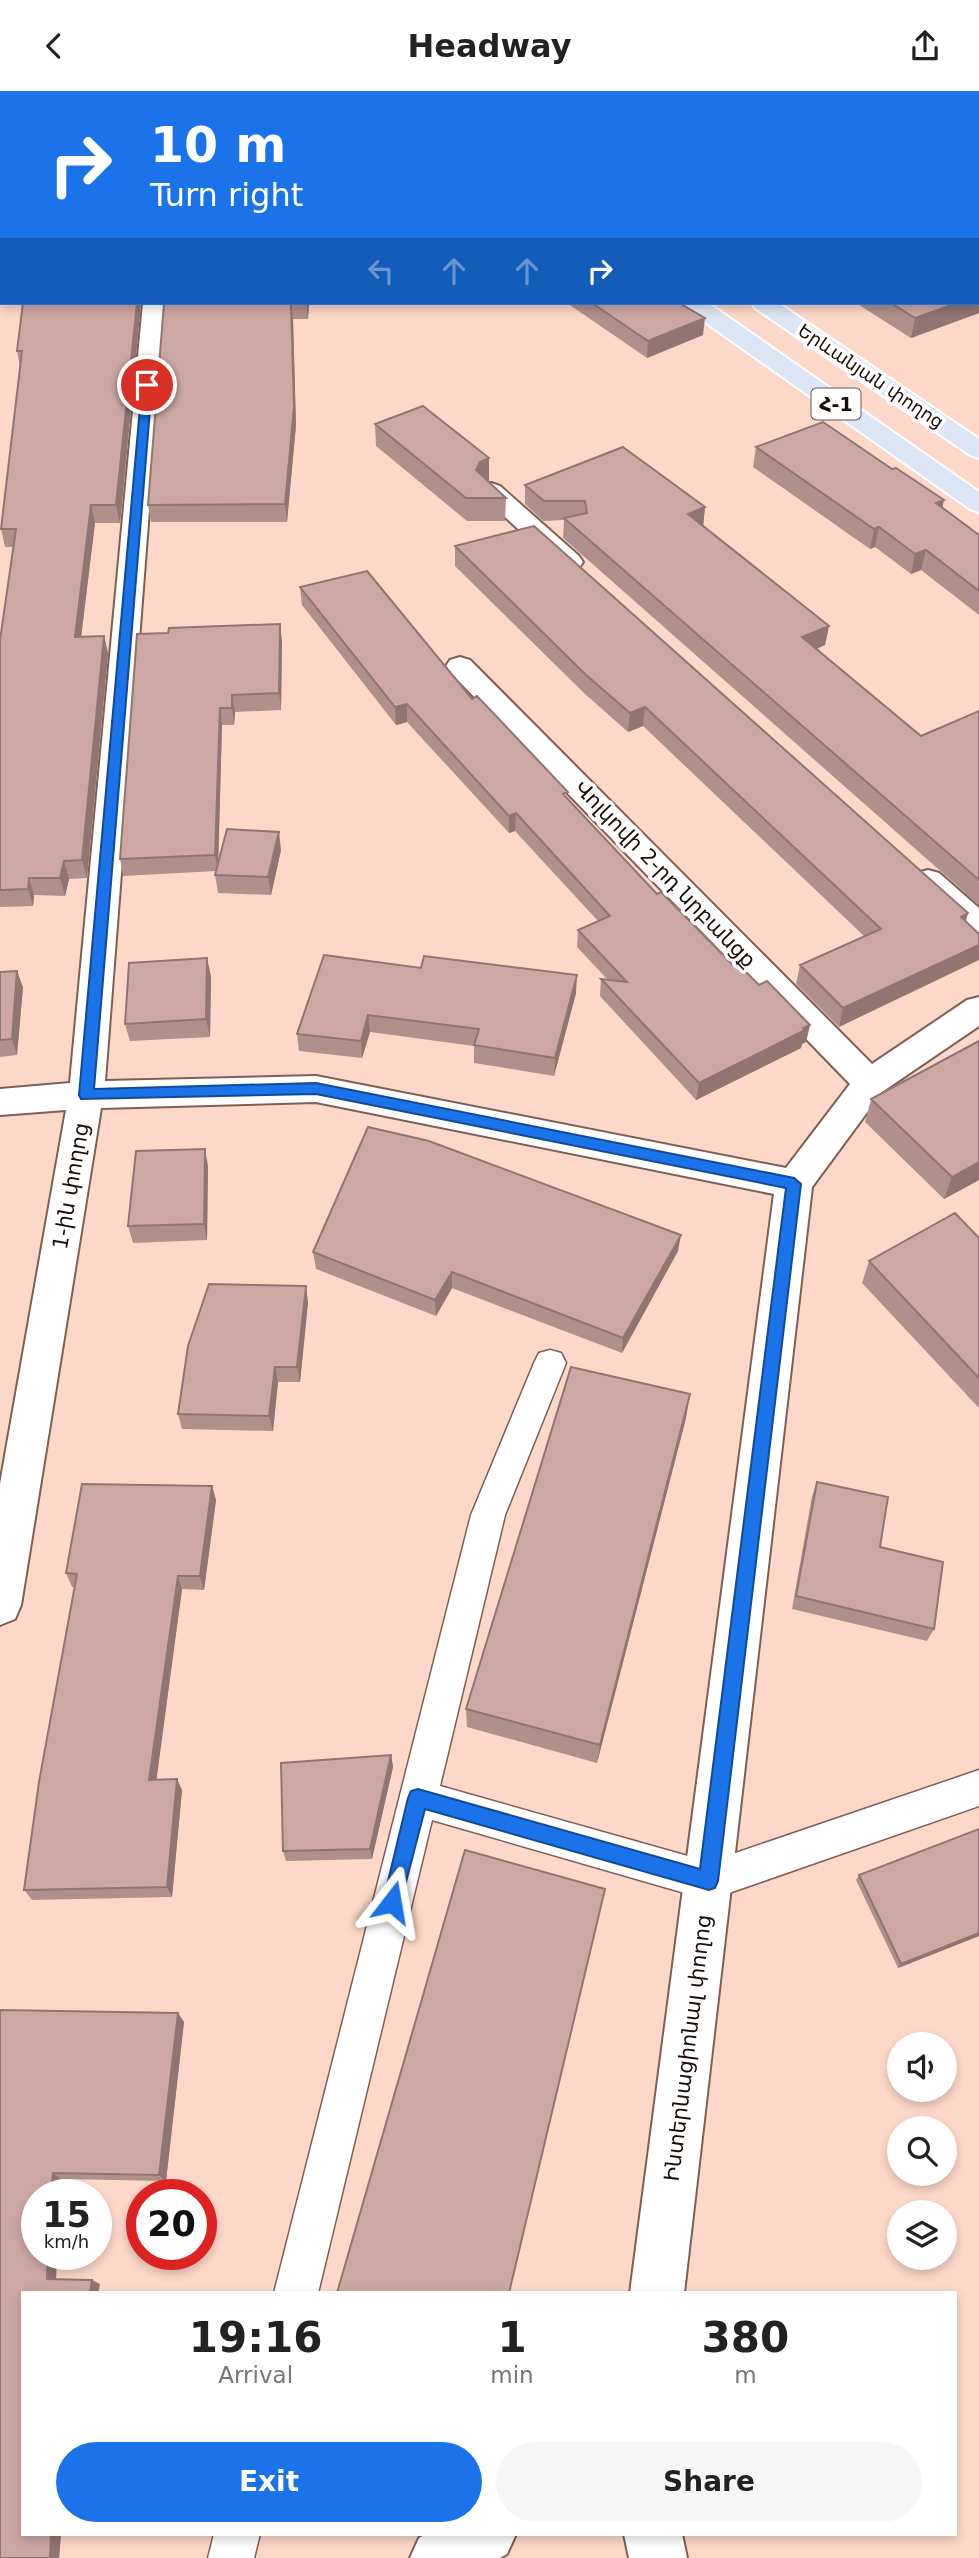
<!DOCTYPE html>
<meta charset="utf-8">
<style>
:root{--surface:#fff;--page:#f6f6f6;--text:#222;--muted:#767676;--accent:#1a73e8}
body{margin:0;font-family:"DejaVu Sans","Noto Sans Armenian",sans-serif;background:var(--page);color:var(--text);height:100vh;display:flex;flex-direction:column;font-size:26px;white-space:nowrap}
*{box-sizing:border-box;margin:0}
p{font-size:23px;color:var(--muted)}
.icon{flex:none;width:38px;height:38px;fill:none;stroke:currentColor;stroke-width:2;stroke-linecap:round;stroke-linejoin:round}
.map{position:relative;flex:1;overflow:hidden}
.drawer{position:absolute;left:21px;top:2200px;width:936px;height:245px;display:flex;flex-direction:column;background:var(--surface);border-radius:0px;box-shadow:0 4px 10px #0003}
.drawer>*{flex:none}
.top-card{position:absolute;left:0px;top:0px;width:980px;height:214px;box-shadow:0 4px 10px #0003;background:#1a73e8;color:#fff;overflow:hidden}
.controls{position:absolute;left:887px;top:1941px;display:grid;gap:14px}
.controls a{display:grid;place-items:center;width:70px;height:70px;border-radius:50%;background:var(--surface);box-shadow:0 4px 10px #0003;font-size:35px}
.speed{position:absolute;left:21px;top:2088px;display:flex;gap:14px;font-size:35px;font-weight:700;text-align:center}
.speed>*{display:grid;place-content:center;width:91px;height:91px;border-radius:50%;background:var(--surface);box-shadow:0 4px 10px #0003;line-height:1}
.speed small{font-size:18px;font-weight:400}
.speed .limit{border:10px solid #d22;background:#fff;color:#111}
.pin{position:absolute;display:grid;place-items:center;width:60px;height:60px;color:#fff;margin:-30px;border:4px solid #fff;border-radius:50%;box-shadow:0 2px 7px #0007}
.me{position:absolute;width:77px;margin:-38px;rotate:14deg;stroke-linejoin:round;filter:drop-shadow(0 0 5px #0008)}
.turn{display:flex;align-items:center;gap:24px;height:147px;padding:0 35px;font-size:32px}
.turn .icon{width:91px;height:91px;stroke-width:2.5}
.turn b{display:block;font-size:49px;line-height:60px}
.lanes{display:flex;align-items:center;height:66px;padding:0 35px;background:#0003;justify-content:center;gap:35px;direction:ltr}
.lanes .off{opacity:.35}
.eta{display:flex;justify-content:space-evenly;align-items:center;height:119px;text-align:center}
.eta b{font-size:42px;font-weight:700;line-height:49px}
.cta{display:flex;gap:14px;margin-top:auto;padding:14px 35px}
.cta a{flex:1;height:80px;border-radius:42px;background:var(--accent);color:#fff;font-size:28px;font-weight:700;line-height:80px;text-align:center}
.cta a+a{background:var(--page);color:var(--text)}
header{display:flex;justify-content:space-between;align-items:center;height:91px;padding:0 35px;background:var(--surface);font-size:32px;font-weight:700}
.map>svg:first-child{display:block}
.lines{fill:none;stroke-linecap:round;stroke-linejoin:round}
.lane-casing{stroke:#7f5f53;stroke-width:3}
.street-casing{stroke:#7f5f53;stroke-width:4}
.primary-casing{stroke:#fff;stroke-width:4}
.lane{fill:#fff;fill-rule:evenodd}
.street{fill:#fff;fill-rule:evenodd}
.primary{fill:#dde6f4;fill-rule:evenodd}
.rail{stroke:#604c44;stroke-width:2.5}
.wall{fill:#b0908d}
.shaded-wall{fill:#907573}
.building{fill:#cda7a4;stroke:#907573;stroke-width:2}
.route{fill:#1a73e8;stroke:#114b97;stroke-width:2}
.labels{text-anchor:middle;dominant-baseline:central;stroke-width:7;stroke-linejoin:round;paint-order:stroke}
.far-street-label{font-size:18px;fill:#1a0e09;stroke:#fff}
.shield{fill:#fff;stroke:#5f5653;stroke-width:2}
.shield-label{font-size:19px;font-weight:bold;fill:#1a0e09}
.street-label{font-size:21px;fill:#1a0e09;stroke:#fff}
</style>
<header><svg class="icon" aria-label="back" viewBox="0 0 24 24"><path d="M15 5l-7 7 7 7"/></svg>Headway<svg class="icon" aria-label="share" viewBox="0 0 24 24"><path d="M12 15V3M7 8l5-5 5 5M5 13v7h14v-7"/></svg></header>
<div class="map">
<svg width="979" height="2467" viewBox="0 0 979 2467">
<rect width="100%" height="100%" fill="#fdd8c9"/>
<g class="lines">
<defs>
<path id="lane" d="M550,1259L561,1262L566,1272L505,1424L440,1695L709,1771L979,1679V1715L709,1809L432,1729L318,2202H274L471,1424L534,1272L539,1262Z
M214,2443H260L254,2467H208Z"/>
<path id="street" d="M143,212H165L105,990L316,985L786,1077L850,993L450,581L446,575L450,569L460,566L470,569L872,973L967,909L979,906V935L882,1001L812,1096L684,2202H630L774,1103L316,1011L101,1017L21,1514L15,1528L0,1534V1393L66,1019L0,1024V998L70,992Z
M491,392L500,395L579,465L583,471L579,477L570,479L561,477L482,405L478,400L482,395Z
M928,779L939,782L979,817V846L968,843L917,798L912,790L917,782Z
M426,2443H516L507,2463L500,2467H410L419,2447Z
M624,2443H682L687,2467H629Z"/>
<path id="primary" d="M383,0H404L406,2H384Z
M441,0H462L464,2H442Z
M682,212H708L979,401V421L970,418L685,217Z
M752,212H778L979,348V367L970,364L755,217Z"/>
</defs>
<use href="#lane" class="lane-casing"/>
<use href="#street" class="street-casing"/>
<use href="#primary" class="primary-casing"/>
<use href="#lane" class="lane"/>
<use href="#street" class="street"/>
<use href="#primary" class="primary"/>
<path class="rail" d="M904,0L907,2
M928,0L931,2"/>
</g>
<path class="wall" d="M558,0H742L745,2H560Z
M979,117V222L911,247L856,212H978Z
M3,212H141L120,432H95L81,546L104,545L108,562L87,787L69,788L65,805L34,804L33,815L0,816V549L14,456H5L1,438L20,276L17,260L22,213L4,214Z
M164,212H309L308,228H293L296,334L287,431H151L148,414Z
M567,212H679L703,244L647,267Z
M375,333L489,390H488L506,407L505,430H467L376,355Z
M756,356L942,417L979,444V524L921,479L911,483L875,456L870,458L753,376Z
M525,394L705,416L703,436L829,535L825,554L817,558L921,645L979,620V814L563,447L564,429L543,430L525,413Z
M455,455L968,822L966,830L839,936L796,893L800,874L864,845L643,635L628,641L584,602L455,475Z
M300,496L472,608L657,803L733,874L810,934L806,951L802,953L801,957L696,1009L600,905L601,888H607L577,856L578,839L598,830L515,740L509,742L407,631L396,634L302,514Z
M137,543L282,550L281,619L235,621L234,634H222L218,773L281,759L271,804L218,802L215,784L216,780L123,785L120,768Z
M324,864L576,902L554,985L474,972V955L370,941L362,967L299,960L297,943Z
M0,881L23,896L17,964L0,966Z
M211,885L210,946L130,950L125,933Z
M979,950V1089L944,1108L865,1031L871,1008Z
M208,1075L207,1149L133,1152L128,1135Z
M979,1147V1317L862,1192L869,1170Z
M678,1160L622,1262L452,1197L436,1225L316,1178L313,1161Z
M308,1211L300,1291H278L273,1340L182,1338L178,1323Z
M686,1327L597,1672L467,1636L466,1618Z
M817,1391L880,1456L934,1538L927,1550L792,1518L812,1405Z
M212,1395L216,1409L204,1499L182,1498L156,1689L182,1699L172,1806L32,1809L24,1799L75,1496H72L66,1482Z
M391,1664L393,1676L372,1768L286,1770L283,1760Z
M859,1784L979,1845L898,1877L856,1789Z
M0,1919L184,1931L166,2090L61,2088L60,2104H37L56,2188L100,2193L98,2202H23V2443H61L59,2467H0Z"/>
<path class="shaded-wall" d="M978,204L979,222L911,247L915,227L957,212H978Z
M137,212H141L120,432L116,414Z
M291,212L293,228L296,334L287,431L285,413Z
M306,212H309L308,228Z
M705,227L703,244L647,267L648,250Z
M489,367V390L480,393L476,379L480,371Z
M944,409L940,428L936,412Z
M91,414L95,432L79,563L75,546Z
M705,416L703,436L688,423Z
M879,436L875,456L870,458L874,438Z
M926,459L921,479L911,483L915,463Z
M280,533L282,550L281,619L279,602Z
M829,535L825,554L799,565L802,546Z
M104,545L108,562L87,787L82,769Z
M232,604L235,621L234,634L232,617Z
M407,613V631L396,634L395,616Z
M645,616L643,635L628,641L630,622Z
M220,617L222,634L218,780L215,764Z
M516,722L515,740L509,742V725Z
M279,741L281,759L271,804L268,786Z
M64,770L69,788L65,805L60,787Z
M29,787L34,804L33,815L28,798Z
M968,822L962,841L961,826Z
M979,854V869L839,936L843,917Z
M207,867L211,885L210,946L206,928Z
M17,880L23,896L17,964L12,948Z
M577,884L576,902L554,985L555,967Z
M368,924L370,941L362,967L361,950Z
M810,934L806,951L802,953L801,957L696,1009L699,992Z
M205,1058L208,1075L207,1149L204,1133Z
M979,1071V1089L944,1108L952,1086Z
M681,1144L678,1160L622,1262L623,1247Z
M452,1181V1197L436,1225L435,1209Z
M306,1195L308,1211L300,1291L297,1276Z
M275,1276L278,1291L273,1340L269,1325Z
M690,1303L686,1327L597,1672L600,1654Z
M212,1395L216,1409L204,1499L200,1485Z
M178,1485L182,1498L155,1700L149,1689Z
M391,1664L393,1676L372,1768L370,1758Z
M177,1688L182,1699L172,1806L167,1796Z
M979,1842V1845L898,1877L901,1873Z
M178,1922L184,1931L166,2090L159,2084Z
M53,2082L61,2088L60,2104H51Z
M48,2163H57L56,2192L47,2188Z
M92,2189L100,2193L98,2202H90Z
M51,2443H61L59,2467H50Z"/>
<path class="building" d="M27,0H277V2H27Z
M278,0H369L372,2H280Z
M585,0H742L745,2H588Z
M979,117V204H978V118Z
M23,212H137L116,414H91L75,546L104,545L82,769L64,770L60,787H29L28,798L0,799V549L16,438H1L22,260H17Z
M164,212H291L294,316L285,413L148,414Z
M592,212H679L705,227L648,250Z
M891,212H957L915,227Z
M423,315L489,367L480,371L476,379L506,407H466L375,333Z
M823,331L892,378L896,377L944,409L936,412L979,444V500L926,459L915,463L879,436L874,438L756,356Z
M623,356L705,416L688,423L829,535L802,546L921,645L979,620V789L564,427L587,422L585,410H544L525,394Z
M534,435L968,822L961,826L979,843V854L843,917L800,874L881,838L645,616L630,622L585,583L455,455Z
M367,480L472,608L477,605L568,701L563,703L657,803L661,801L733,874L737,872L759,894L767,890L810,934L803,937L805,939L699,992L601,888L627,891L578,839L610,825L516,722L509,725L407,613L395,616L300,496Z
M280,533L279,602L232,604V617H220L215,764L120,768L137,543L168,542L169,537Z
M227,738L279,741L268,786L215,784Z
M324,864L421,877L424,865L577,884L555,967L474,954L479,938L368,924L361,950L297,943Z
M207,867L206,928L125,933L129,872Z
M17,880L12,948L0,949V881Z
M979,950V1071L952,1086L871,1008Z
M368,1036L429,1050L681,1144L623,1247L452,1181L435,1209L313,1161Z
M205,1058L204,1133L128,1135L136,1060Z
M955,1122L979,1147V1287L869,1170Z
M209,1193L306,1195L297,1276H275L269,1325L178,1323L188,1255Z
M571,1276L690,1303L600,1654L466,1618Z
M817,1391L888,1406L880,1456L943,1471L934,1538L796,1505Z
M82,1393L212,1395L200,1485H178L149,1689L177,1688L167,1796L24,1799L39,1691L77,1483L66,1482Z
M391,1664L370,1758L283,1760L281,1672Z
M979,1738V1842L901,1873L859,1784Z
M465,1759L605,1798L509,2202H337Z
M0,1919L178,1922L159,2084L53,2082L51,2104H37V2163H48L47,2188L92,2189L90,2202H23V2443H51L50,2467H0Z"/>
<path class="route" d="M147,291L152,294L94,998L316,992L794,1087L801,1093L718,1790L715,1797L709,1799L425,1718L399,1818L392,1821L385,1818L383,1811L408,1707L411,1700L418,1698L700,1778L786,1097L316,1003L81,1008L79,1004L142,294Z"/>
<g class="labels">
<g class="far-street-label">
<text transform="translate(871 285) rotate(34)">Երևանյան փողոց</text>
</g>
<rect class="shield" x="811.5" y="297.5" width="49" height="31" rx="5"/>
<g class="shield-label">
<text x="836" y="313">Հ-1</text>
</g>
<g class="street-label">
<text transform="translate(665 783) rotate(46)">Վոլկովի 2-րդ նրբանցք</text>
<text transform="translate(71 1095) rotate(-80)">1-ին փողոց</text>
<text transform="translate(688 1957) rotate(-83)">Ինտերնացիոնալ փողոց</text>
</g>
</g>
</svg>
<div class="controls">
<a><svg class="icon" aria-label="sound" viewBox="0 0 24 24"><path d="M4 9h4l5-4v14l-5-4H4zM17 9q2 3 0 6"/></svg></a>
<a><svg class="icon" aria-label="search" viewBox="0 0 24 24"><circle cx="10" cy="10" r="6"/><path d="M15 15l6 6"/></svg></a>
<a><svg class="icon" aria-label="layers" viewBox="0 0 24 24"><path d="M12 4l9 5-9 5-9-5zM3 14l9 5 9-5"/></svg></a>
</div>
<div class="speed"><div>15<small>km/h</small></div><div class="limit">20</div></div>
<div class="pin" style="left:147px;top:294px;background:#d93025"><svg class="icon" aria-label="arrive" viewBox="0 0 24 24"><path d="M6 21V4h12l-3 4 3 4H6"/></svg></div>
<svg class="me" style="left:392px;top:1811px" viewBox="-20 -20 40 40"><path d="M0-17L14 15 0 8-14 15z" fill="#1a73e8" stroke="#fff" stroke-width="4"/></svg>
<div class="top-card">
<div class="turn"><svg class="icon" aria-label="right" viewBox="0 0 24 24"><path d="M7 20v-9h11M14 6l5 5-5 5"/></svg><div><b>10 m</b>Turn right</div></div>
<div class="lanes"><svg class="icon off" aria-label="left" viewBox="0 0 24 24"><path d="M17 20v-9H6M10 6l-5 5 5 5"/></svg><svg class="icon off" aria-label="ahead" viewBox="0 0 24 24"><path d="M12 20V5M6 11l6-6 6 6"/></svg><svg class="icon off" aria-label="ahead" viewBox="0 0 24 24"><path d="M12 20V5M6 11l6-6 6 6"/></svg><svg class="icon" aria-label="right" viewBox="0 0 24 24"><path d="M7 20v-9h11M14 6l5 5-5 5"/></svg></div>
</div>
<section class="drawer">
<div class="eta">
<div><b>19:16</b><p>Arrival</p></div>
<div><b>1</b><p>min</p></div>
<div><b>380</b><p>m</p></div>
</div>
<div class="cta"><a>Exit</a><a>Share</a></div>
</section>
</div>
